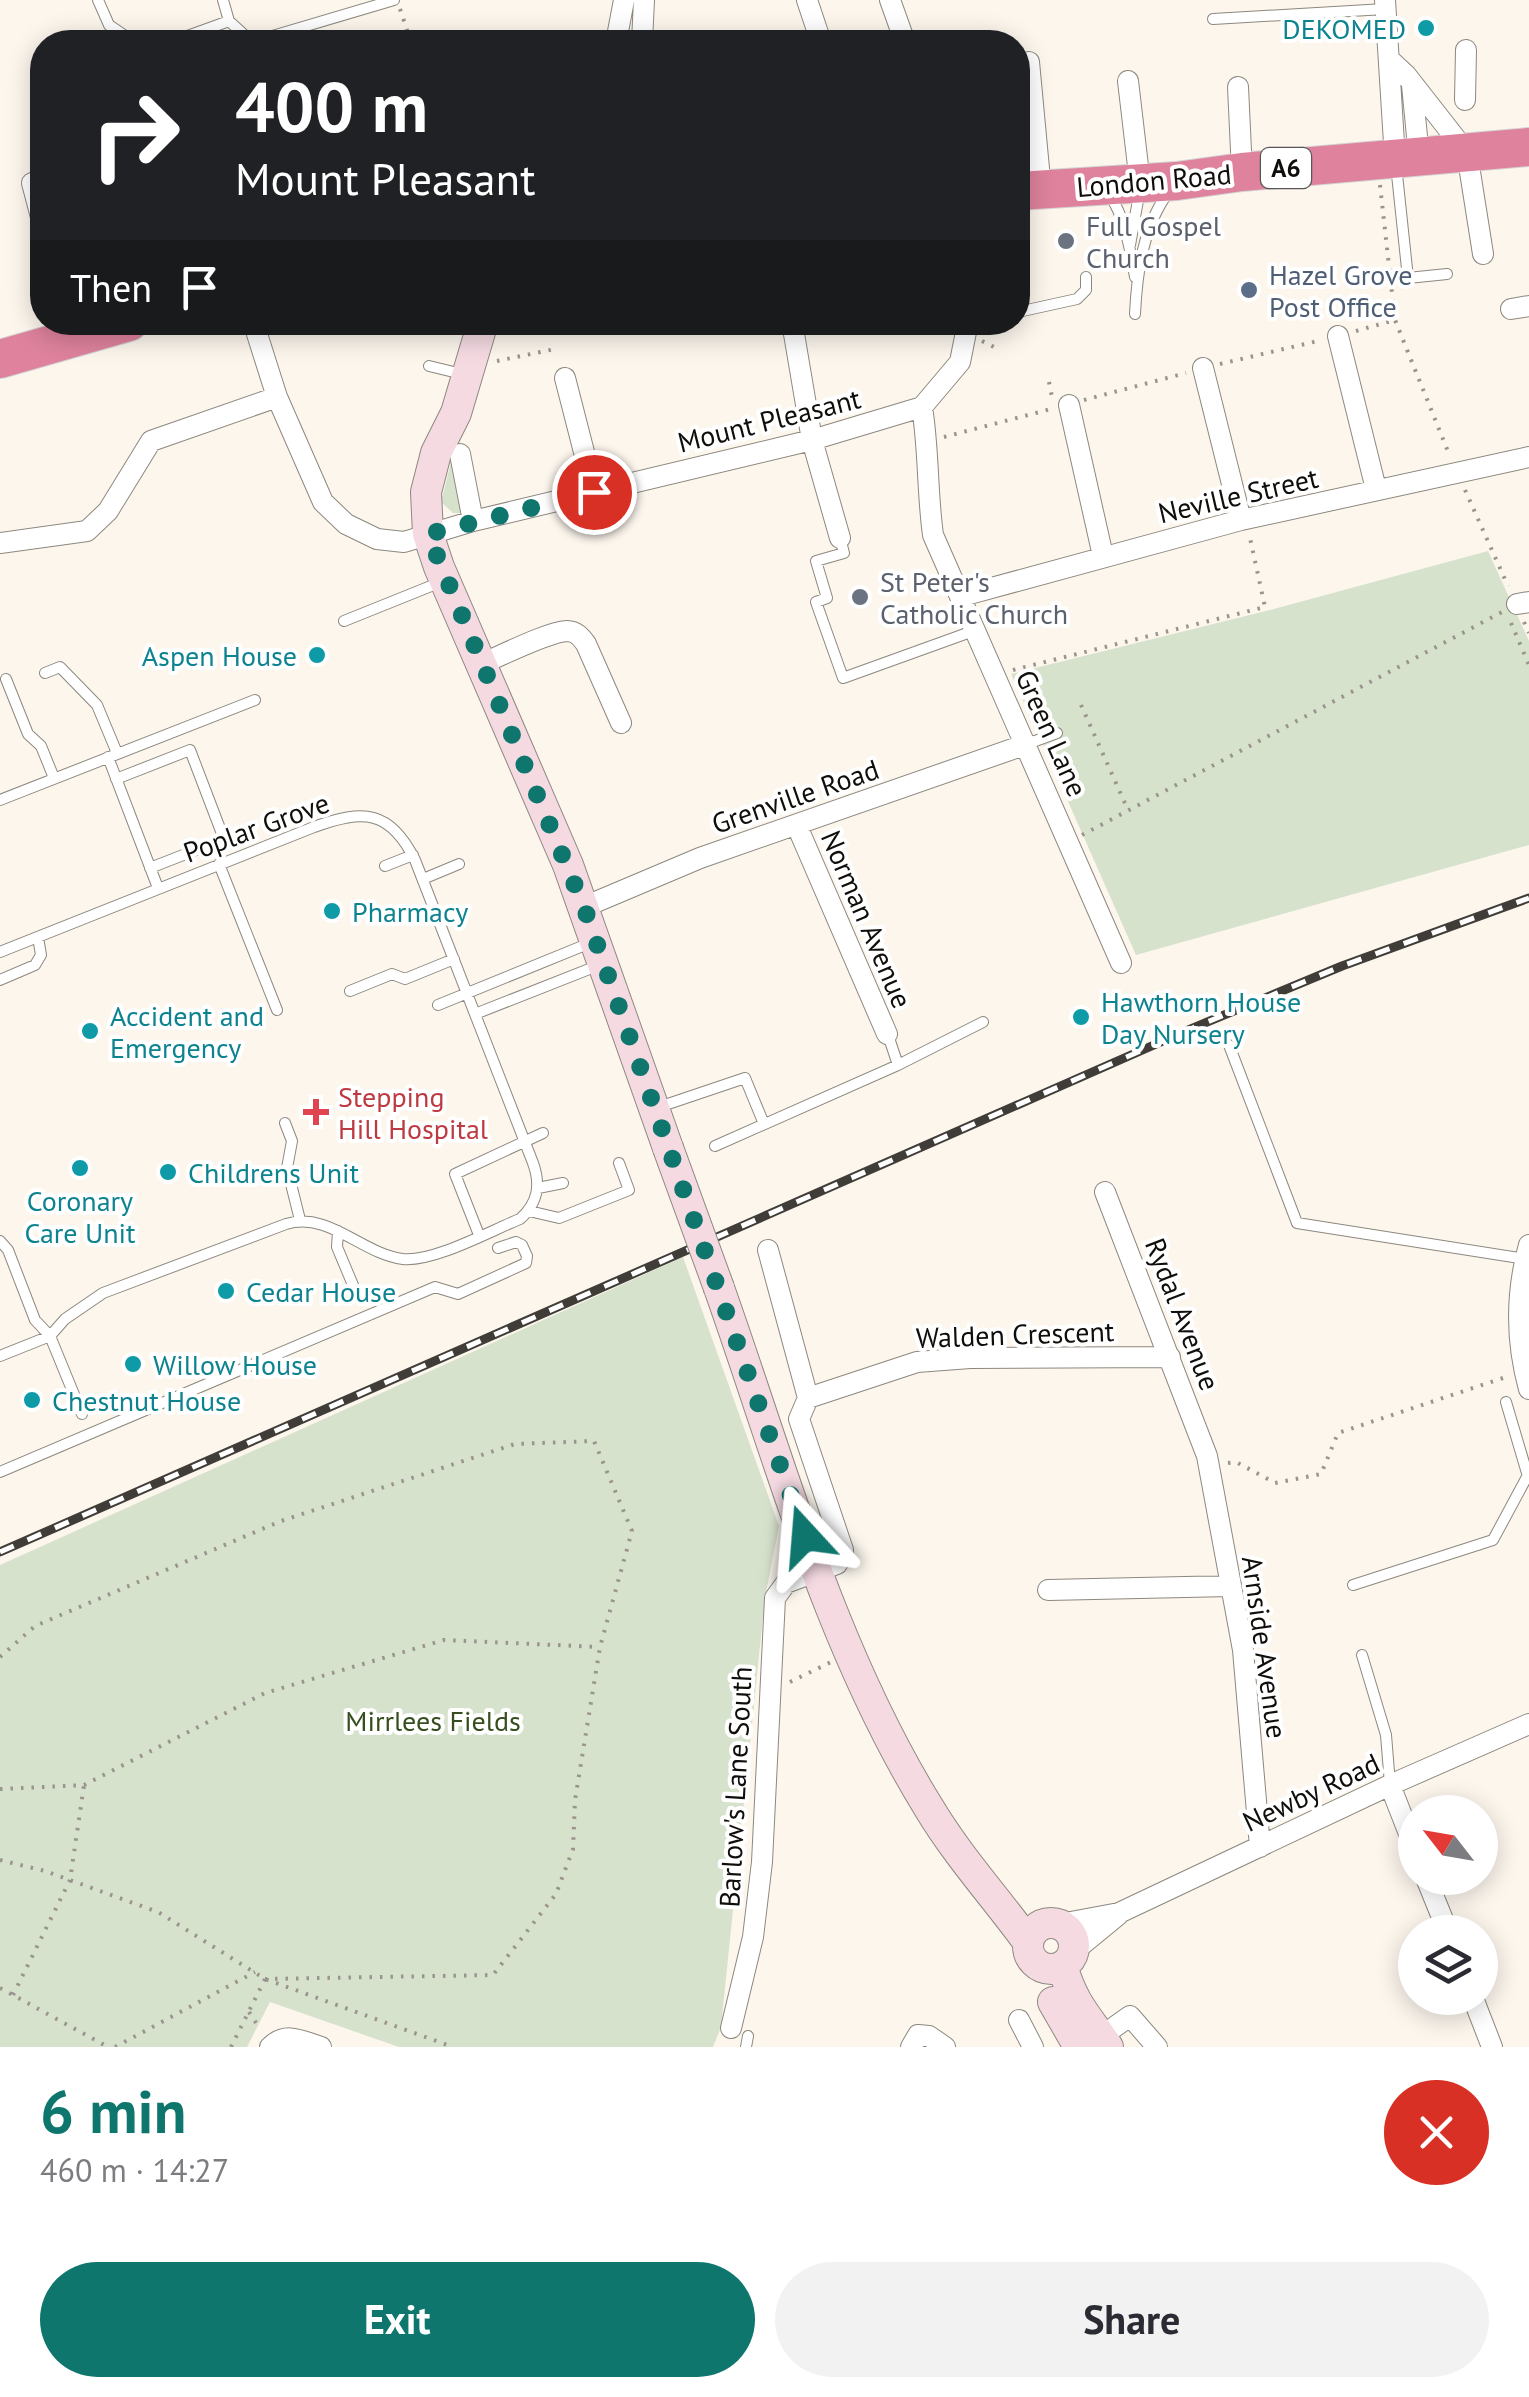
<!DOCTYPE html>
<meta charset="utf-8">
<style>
:root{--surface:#fff;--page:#f2f2f3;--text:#2b2b33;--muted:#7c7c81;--accent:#0f766e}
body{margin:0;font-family:"PT Sans",sans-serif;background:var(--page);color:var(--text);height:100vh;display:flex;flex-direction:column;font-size:38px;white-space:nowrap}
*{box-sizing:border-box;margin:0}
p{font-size:32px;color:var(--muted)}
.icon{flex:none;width:55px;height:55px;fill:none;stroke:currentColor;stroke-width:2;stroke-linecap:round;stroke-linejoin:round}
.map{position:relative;height:2047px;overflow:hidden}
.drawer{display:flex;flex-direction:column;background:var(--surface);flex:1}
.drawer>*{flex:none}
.banner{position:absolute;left:30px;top:30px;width:1000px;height:305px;border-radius:40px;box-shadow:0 5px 25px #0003;background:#202124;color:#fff;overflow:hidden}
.needle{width:65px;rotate:301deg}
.buttons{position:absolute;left:1398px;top:1795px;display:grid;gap:20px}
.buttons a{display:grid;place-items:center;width:100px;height:100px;border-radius:50%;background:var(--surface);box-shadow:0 5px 25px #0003;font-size:50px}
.pin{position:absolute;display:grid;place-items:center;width:85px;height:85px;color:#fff;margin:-42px;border:5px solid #fff;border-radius:50%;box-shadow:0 2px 10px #0007}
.me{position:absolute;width:110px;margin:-55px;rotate:341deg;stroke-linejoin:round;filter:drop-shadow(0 0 8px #0008)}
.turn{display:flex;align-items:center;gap:35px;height:210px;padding:0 40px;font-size:45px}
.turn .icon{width:130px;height:130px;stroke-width:2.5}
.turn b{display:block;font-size:70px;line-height:85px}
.then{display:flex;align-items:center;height:95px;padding:0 40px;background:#0003;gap:20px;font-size:38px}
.round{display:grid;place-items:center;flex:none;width:105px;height:105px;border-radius:52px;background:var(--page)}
.summary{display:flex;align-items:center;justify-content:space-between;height:170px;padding:0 40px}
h1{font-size:60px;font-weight:600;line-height:75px;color:var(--accent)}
.cta{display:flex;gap:20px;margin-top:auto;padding:20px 40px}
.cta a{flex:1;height:115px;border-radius:60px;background:var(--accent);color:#fff;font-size:40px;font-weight:600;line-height:115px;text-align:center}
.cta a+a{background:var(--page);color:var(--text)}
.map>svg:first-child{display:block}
.green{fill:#d7e2cd}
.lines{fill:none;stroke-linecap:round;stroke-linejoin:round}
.lane-casing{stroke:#8d887f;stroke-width:12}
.street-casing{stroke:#8d887f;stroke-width:22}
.secondary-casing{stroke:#8d887f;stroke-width:32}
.highway-casing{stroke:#d4d4d3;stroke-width:40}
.path{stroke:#99948e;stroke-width:4;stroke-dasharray:2.5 8;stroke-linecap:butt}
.lane{stroke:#fff;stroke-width:10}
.street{stroke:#fff;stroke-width:20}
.secondary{stroke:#f5dae2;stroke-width:30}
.highway{stroke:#de829d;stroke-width:38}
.rail-casing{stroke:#403d39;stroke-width:9}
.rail{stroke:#fff;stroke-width:5;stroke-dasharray:15;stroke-linecap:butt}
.secondary-bridge-casing{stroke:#8d887f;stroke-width:32;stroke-linecap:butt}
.secondary-bridge{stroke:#f5dae2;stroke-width:30}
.route{stroke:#0f766e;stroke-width:18;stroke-dasharray:0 32.4}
.culture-dot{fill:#0f9aa8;stroke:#fff;stroke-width:4}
.worship-dot{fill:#6b7280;stroke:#fff;stroke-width:4}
.service-dot{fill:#5c6f8a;stroke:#fff;stroke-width:4}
.health-dot{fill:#e0444e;stroke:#fff;stroke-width:4}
.labels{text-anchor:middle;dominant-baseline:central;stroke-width:8;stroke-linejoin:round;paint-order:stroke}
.shield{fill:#fff;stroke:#585654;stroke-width:2.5}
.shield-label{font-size:25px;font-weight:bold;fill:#100e0b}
.culture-label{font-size:28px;fill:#0d838f;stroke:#fff;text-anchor:start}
.street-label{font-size:28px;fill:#100e0b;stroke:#fff}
.worship-label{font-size:28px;fill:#5b616d;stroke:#fff;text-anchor:start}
.service-label{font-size:28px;fill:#4e5e75;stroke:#fff;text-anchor:start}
.health-label{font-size:28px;fill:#be3a42;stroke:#fff;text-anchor:start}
.park-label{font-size:28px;fill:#364d1e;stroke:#fff}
</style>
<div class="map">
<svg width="1529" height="2047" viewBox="0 0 1529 2047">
<rect width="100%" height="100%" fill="#fcf6ed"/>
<path class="green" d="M452,458L463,513H453L441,502Z
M1488,551L1529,641V845L1136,955L1043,745L1059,739L1055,728L1038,734L1011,674L1270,610Z
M683,1257L779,1526L765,1597L721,2027L713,2047H399L270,2002L247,2047H0V1565Z"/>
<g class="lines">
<defs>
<path id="lane" d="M98,0L109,25L134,42
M223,0L229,21L252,42L394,0
M1213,19L1385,9
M171,42L229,21
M1396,165L1408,278L1447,274
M1109,194C1125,217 1130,249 1135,277
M1130,245L1140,189
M1018,312L1077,299L1086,290V277
M1135,314C1137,272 1143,225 1170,190
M429,366L462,374
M840,538L844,553L816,561L827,598L816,602L843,678L976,630
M344,621L441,582
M45,673L60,667L97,705L117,753
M6,679L28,734L41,746L54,778
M1027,744L1057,733
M108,757L158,888
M116,779L190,750L224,839L150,868
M0,800L255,700
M219,864L277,1010
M385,866L413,855
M423,879L459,864
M0,952L314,827C364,809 390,810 415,860L533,1163C541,1185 538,1203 520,1219C490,1231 434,1262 403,1259C362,1254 329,1211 286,1224L103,1293L65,1319L50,1336L0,1356
M0,980L35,965L41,955L38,937
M350,991L392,974L405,979L454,959
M438,1005L590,943
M475,1014L602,964
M888,1035L898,1065
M1229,1045L1297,1223L1526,1259
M656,1108L745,1078L764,1124
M285,1123L292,1141L287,1168L300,1220
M715,1146L898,1065L983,1022
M538,1188L563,1183
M529,1211L559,1218L629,1190L619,1163
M338,1231L337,1247L358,1297
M479,1235L455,1174L543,1133
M0,1241L8,1250L35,1320L50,1336L82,1414
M1506,1402L1527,1473
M0,1472L435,1287L458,1294L526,1263L527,1256L522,1245L516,1242L498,1248
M1353,1585L1493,1540L1529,1473
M1362,1655L1386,1735L1390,1784
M746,2047L748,2036"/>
<path id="street" d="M807,0L821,42
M890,0L905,42
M1385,0L1395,159
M616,42L624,0
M642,42L644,0
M1391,61L1406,75L1467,153L1483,254
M1029,62L1041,190
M1128,81L1140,183
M1412,85L1419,157
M1238,87L1242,172
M1465,100L1466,50
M42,180L32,183L42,221
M1511,309L1529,306
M257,334L277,397L323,502L346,524L377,539L404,542L473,521L812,440L922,407L960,362L968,322
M794,334L812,440L840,538
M1338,336L1376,489
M1203,368L1241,520
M565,378L594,491
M1069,405L1103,556
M922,407C929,450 927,492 933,535L1121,963
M460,454L473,521
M0,543L87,531L108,511L151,441L277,397
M962,596L1241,520L1529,457
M1517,604L1529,602
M481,664C501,656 547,632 567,631C576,631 581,637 586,644L621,723
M797,826L887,1034
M584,907L700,858L1027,744
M1105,1192L1207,1456L1243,1650L1260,1847
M1529,1245C1516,1292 1516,1342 1529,1389
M808,1398L917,1362L970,1358L1170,1357
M1048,1590L1231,1586
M1390,1785L1415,1849
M1426,1878L1448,1932
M1060,1924L1119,1913L1390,1785L1529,1724
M1073,1952L1118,1915
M1473,1998L1492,2047
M1019,2020L1033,2047
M731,2028L753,1937L762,1862L775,1598L786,1583L837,1564L843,1550L799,1419L808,1398L768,1250
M1092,2043L1130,2016L1157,2047
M270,2047C286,2031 302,2041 321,2047
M911,2047L918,2035L929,2036L945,2047"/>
<path id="secondary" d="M483,322L456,413L436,453L426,492L428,534L439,567L568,865L668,1148
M719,1288C781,1463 830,1648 929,1808C957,1855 996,1898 1028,1942
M1028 1946a23 23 0 1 1 46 0a23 23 0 1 1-46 0Z
M1062,1966C1075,2007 1086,2014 1108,2047
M1053,2002L1079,2047"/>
<path id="highway" d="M1018,191L1177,181L1242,172L1529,147
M0,359L129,322"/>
</defs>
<use href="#lane" class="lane-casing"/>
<use href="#street" class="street-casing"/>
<use href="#secondary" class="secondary-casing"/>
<use href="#highway" class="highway-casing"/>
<path class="path" d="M400,9L411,42
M1380,185L1395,320L1449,454
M1356,331L1395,320
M982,341L1000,350
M497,361L555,349
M1220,364L1322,340
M1049,382L1052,397
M1084,400L1186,373
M944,437L1051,409
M1465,490L1508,586
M1524,622L1529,633
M1511,623L1529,665
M1013,670L1265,607L1250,538
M1081,705L1128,810
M1030,713L1045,709
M1082,835L1502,612
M1228,1463L1236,1462L1275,1483L1321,1474L1338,1433L1506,1377
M0,1657L35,1626L281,1521L515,1444L594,1441L632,1531L600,1647L575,1800L573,1849L556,1894L493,1975L265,1979
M790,1682L831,1662
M0,1789L84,1785L265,1693L444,1640L600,1647
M0,1860L45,1871L158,1912L265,1979L453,2047
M0,1988L108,2047
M13,1995L70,1880L84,1785
M249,2012L260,2029
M115,2047L255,1972
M231,2047L265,1979"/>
<use href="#lane" class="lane"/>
<use href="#street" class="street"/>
<use href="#secondary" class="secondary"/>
<use href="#highway" class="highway"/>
<defs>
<path id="rail" d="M0,1552L1188,1030L1342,966L1529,898"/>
</defs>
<use href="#rail" class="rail-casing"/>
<use href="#rail" class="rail"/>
<defs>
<path id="secondary-bridge" d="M668,1148L719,1288"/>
</defs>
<use href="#secondary-bridge" class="secondary-bridge-casing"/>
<use href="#secondary-bridge" class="secondary-bridge"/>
</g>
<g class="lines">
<path class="route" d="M594,492L428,534L584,907L805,1536"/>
</g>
<g class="culture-dot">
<circle cx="1426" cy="28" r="10"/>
<circle cx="317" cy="655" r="10"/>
<circle cx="332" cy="911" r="10"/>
<circle cx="1081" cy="1017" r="10"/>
<circle cx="90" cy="1031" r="10"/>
<circle cx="80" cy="1168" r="10"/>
<circle cx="168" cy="1172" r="10"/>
<circle cx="226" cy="1291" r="10"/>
<circle cx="133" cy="1364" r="10"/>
<circle cx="32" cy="1400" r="10"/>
</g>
<g class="worship-dot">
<circle cx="1066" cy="241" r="10"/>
<circle cx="860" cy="597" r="10"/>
</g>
<circle class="service-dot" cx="1249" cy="290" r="10"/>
<path class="health-dot" d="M311 1097h10v10h10v10h-10v10h-10v-10h-10v-10h10z"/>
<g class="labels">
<rect class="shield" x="1261" y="148" width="50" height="40" rx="8"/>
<g class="shield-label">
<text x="1286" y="168">A6</text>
</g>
<g class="culture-label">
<text x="1406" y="28" text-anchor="end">DEKOMED</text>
<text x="297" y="655" text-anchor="end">Aspen House</text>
<text x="352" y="911">Pharmacy</text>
<text x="1101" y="1001">Hawthorn House<tspan x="1101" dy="32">Day Nursery</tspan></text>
<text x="110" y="1015">Accident and<tspan x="110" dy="32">Emergency</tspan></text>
<text x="188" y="1172">Childrens Unit</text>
<text x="80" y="1200" text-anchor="middle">Coronary<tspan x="80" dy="32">Care Unit</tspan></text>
<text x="246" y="1291">Cedar House</text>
<text x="153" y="1364">Willow House</text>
<text x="52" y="1400">Chestnut House</text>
</g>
<g class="street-label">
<text transform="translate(1154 180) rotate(-5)">London Road</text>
<text transform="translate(769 420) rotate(-14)">Mount Pleasant</text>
<text transform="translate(1238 495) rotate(-13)">Neville Street</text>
<text transform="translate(1052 733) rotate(66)">Green Lane</text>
<text transform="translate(795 796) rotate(-19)">Grenville Road</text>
<text transform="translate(256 827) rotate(-20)">Poplar Grove</text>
<text transform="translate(867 919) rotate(67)">Norman Avenue</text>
<text transform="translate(1183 1314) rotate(69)">Rydal Avenue</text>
<text transform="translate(1015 1334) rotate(-2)">Walden Crescent</text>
<text transform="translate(1265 1647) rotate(82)">Arnside Avenue</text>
<text transform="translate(735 1787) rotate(-87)">Barlow's Lane South</text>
<text transform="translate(1311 1792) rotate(-25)">Newby Road</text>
</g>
<g class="worship-label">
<text x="1086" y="225">Full Gospel<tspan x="1086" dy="32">Church</tspan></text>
<text x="880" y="581">St Peter's<tspan x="880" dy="32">Catholic Church</tspan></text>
</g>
<g class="service-label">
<text x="1269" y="274">Hazel Grove<tspan x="1269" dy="32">Post Office</tspan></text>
</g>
<g class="health-label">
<text x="338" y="1096">Stepping<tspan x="338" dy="32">Hill Hospital</tspan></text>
</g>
<g class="park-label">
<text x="433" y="1720">Mirrlees Fields</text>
</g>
</g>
</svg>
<div class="buttons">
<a><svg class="needle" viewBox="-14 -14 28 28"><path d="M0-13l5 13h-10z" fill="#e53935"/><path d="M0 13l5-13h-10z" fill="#7c7c81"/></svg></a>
<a><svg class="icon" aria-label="layers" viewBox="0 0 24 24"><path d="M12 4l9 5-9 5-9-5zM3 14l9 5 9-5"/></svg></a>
</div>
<div class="pin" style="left:594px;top:492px;background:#d93025"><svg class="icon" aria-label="arrive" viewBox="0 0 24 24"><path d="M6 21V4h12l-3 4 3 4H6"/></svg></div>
<svg class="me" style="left:805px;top:1536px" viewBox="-20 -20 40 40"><path d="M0-17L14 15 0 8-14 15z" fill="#0f766e" stroke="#fff" stroke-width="4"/></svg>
<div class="banner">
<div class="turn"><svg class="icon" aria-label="right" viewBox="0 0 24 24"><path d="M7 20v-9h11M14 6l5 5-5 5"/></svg><div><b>400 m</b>Mount Pleasant</div></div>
<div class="then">Then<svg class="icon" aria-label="arrive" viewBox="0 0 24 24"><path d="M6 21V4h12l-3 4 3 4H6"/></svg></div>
</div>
</div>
<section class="drawer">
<div class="summary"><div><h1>6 min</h1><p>460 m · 14:27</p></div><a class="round" style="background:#d93025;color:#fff"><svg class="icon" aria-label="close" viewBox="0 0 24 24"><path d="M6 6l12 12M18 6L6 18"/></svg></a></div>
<div class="cta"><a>Exit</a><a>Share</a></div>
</section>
